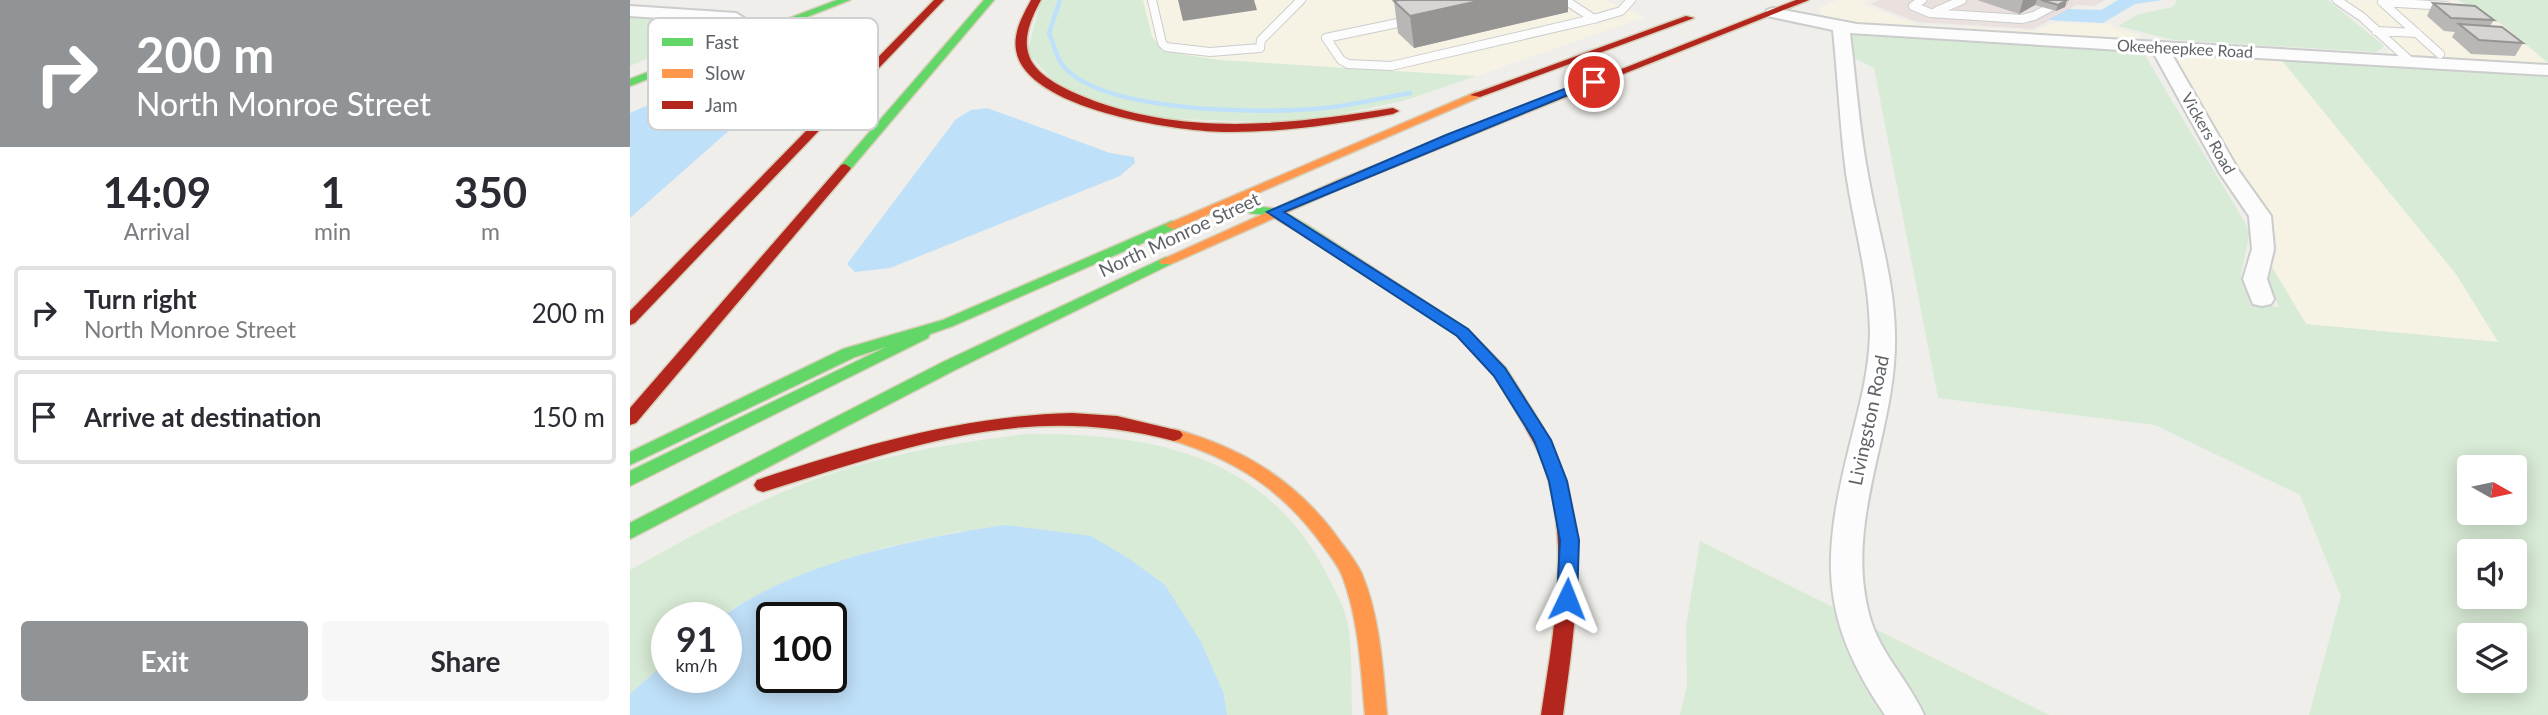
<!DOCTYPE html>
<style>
:root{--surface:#fff;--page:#f7f7f7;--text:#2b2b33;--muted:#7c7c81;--line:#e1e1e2;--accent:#919496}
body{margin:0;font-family:Lato,sans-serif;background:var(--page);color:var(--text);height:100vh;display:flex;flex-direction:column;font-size:26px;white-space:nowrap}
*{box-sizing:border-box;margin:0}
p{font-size:23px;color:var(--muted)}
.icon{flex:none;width:38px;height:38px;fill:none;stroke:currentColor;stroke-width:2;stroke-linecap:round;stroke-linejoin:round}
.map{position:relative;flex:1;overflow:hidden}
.panel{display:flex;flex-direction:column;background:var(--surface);width:630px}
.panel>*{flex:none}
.top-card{background:#919496;color:#fff;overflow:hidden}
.needle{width:46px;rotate:99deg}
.tools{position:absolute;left:1827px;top:455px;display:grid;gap:14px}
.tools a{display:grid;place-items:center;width:70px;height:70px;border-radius:7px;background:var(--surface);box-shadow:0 4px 18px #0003;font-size:35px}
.speed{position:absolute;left:21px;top:602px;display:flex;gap:14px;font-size:35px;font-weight:700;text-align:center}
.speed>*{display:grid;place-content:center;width:91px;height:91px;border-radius:50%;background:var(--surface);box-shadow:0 4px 18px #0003;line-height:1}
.speed small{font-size:18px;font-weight:400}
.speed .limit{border:4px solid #111;border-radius:10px;background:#fff;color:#111}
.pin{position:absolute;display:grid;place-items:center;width:60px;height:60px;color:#fff;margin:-30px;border:4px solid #fff;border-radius:50%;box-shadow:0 2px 7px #0007}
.me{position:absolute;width:77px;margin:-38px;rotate:2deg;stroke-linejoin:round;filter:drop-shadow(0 0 5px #0008)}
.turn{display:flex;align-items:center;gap:24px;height:147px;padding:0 21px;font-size:32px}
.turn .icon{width:91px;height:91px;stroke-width:2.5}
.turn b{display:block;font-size:49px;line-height:60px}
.eta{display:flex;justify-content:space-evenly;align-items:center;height:119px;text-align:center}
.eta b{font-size:42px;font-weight:700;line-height:49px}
.button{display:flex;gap:14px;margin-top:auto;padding:14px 21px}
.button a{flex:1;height:80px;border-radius:7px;background:var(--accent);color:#fff;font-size:28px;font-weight:700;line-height:80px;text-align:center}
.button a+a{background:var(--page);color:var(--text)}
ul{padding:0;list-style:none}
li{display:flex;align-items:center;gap:21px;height:94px;margin:0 14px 10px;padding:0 7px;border:4px solid var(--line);border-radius:7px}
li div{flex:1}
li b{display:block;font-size:26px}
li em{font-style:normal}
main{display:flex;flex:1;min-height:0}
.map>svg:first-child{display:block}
.commercial{fill:#f7f3e4}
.medical{fill:#eae0de}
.green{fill:#d8ebd6;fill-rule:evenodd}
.water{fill:#bfe0f9;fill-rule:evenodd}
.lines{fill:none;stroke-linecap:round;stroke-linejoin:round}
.stream{stroke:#bfe0f9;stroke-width:4.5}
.lane-casing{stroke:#cbcccc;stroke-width:10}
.street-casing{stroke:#cbcccc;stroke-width:4}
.fast-casing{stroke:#d7ceb8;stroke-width:3}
.slow-casing{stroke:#d7ceb8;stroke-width:3}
.jam-casing{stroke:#d7ceb8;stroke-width:3}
.lane{stroke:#fdfcfc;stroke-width:8}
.street{fill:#fdfcfc;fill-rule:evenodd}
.fast{fill:#63d668;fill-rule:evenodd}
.slow{fill:#ff974d;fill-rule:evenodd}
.jam{fill:#b3261e;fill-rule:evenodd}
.wall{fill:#b8b7b5}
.shaded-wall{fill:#969594}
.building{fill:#d6d5d3;stroke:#969594;stroke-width:2}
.route{fill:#1a73e8;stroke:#114b97;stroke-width:2}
.labels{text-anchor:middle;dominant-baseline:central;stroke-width:6;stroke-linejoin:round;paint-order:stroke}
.far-street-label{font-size:16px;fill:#5f6368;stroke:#fff}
.street-label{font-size:19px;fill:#5f6368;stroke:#fff}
.key{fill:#fff;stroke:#cfd0d2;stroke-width:2}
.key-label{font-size:19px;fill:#5f6368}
</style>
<main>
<section class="panel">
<div class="top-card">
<div class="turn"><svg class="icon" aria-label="right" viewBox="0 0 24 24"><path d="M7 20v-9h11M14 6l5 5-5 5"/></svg><div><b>200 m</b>North Monroe Street</div></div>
</div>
<div class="eta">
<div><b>14:09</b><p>Arrival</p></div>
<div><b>1</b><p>min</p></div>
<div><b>350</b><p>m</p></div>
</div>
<ul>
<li><svg class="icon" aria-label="right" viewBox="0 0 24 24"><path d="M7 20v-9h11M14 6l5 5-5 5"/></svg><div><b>Turn right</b><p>North Monroe Street</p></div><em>200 m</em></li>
<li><svg class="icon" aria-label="arrive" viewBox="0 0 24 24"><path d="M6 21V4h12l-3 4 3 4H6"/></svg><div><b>Arrive at destination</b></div><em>150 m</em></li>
</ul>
<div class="button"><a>Exit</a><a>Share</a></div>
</section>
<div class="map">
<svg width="1918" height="715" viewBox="0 0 1918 715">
<rect width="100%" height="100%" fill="#efeeea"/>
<path class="commercial" d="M485,0H974L1015,17L846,76L589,60L532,51Z
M1209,0H1239L1234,2L1235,5L1288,25L1406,31L1425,23L1480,24L1484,28L1511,35L1507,42L1199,22L1188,8Z
M1705,0L1827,1L1873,25L1918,63V67L1763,57L1756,54L1762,46Z
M1540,50L1649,57L1826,274L1869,342L1676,324L1642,267L1647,252L1646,235L1637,207L1611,173Z"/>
<path class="medical" d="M1249,0H1475L1465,6L1447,5L1404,29L1287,22L1240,4Z"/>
<path class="green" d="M411,0H513L522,36L532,51L589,60L846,76L773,101L667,123L518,118L431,88L397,53Z
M1547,0H1698L1754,46L1747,52L1543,40L1488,26L1509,14L1543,7Z
M1828,0H1918V63L1873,25Z
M0,17L103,23L0,66Z
M1220,31L1511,49L1620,231L1611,275L1621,304L1649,307L1638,281L1642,267L1676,324L1868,342L1826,274L1649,57L1918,74V715H1679L1711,596L1670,495L1525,425L1308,398L1244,68L1224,58ZM1839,467H1885V513H1839ZM1839,551H1885V597H1839ZM1839,635H1885V681H1839Z
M395,434C515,433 630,451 693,567C701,583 712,601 717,620C723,648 721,686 722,715H597L594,694L331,531L256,547L177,573L106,607L91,618H37V661L0,694V570C68,532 137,494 212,470C272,451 333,442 395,434Z
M1070,541L1203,607C1211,647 1231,683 1255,715H1050L1057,685L1056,626Z
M1243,628L1419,715H1296L1261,666Z"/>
<path class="water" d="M1488,0H1533L1505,4L1473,23L1418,20L1438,9L1471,10Z
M195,36L204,38L0,218V113L168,39Z
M357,108L480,153L504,157L505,163L490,176L260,268L225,272L217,264L326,119L341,110Z
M376,525L461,536L498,558L535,585L570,640L594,694L597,715H0V694L37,661V677H96V618H91C162,564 289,537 376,525ZM142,618H201V677H142Z"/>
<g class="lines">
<path class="stream" d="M430,0L419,33C423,42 426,55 431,63C467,114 637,114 695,108C723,105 752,98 780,93"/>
<defs>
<path id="lane" d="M522,0L532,43L536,47L580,52L630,48L631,40L671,0
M935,0L964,19
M1292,0L1283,6L1300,13L1392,19L1404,16L1434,0
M1707,0L1732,17L1780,61
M1752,2L1810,54
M1752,2L1816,6
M1307,11L1332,0
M782,20L696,38L711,60L718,64L761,66L967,18L991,11L1001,0
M1746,31L1787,33"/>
<path id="street" d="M0,6L106,13L114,18L106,23L0,16Z
M1143,8L1227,24L1918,65V75L1541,53L1609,171L1641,216L1644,249L1637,279L1644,299L1641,304L1632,306L1623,304L1613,279L1622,249L1619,216L1589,172L1523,52L1220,33C1226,80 1229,128 1238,175C1247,228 1265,282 1265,336C1267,430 1214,519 1239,614C1249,653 1278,679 1294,715H1255C1188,617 1192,556 1220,444C1229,408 1239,372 1240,335C1240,280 1224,227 1216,173C1210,126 1208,78 1203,30L1137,16L1135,13L1137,10Z"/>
<path id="fast" d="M207,0H220L0,86V79Z
M354,0H364L219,171H211V165Z
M624,206L649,209L677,225L837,329L876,368L914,429L911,433H899L864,375L827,335L667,231L641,216L619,213V207Z
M542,221L547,222V228L323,326L300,334L298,338L0,486V471L256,347L225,357L0,465V452L213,349L313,320Z
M536,257L543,261L541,264L325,370L0,539V523L313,362Z"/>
<path id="slow" d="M846,92L850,93V97L547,228L542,229L535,225Z
M894,107L900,110L898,112L714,187L541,264H531L529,261L706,181Z
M544,429C610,447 664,479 705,534C714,547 725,559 732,574C750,617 753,669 757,715H735C731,670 729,621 713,578C709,566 700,556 693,546C652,489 605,459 538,439L535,435L538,431Z"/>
<path id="jam" d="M304,0H314L5,323L0,325V311Z
M401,0H411C383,50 397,72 447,94C549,138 657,125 763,108L769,111L763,114C707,124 650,133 593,132C545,131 395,109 386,50C383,32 393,15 401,0Z
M1166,0H1179L898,112L888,110Z
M1056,16L1064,18L850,97L840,95Z
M215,164L221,168L219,171L6,423L0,425V408L211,165Z
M442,413L487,416L550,431L553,435L550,439L544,441C393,401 275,448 133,492L127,490L124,485L127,480C230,446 332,416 442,413Z
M905,423L911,425C964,515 946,617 933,715H911C923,633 942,544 913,463C909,451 902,440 896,429L899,425Z"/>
</defs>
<use href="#lane" class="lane-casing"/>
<use href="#street" class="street-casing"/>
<use href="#fast" class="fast-casing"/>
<use href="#slow" class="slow-casing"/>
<use href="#jam" class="jam-casing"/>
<use href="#lane" class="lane"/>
<use href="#street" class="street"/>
<use href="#fast" class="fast"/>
<use href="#slow" class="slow"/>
<use href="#jam" class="jam"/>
</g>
<path class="wall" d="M769,0H938V12L784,48L768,33L764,1Z
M1347,0H1437L1435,7L1426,11L1405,5L1389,14Z
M1803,3L1864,20L1860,26L1893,43L1885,56L1841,54L1822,37L1825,32L1814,31L1797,16Z"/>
<path class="shaded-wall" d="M548,0H624L627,10L553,21Z
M853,0H938V12L784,48L780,16Z
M1393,0H1407L1405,5L1389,14Z
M1437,0L1435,7L1426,11L1428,5Z"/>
<path class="building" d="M769,0H853L780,16L764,1Z
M1411,0H1437L1428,5Z
M1803,3L1845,6L1864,20L1821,18Z
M1829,24L1872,27L1893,43L1849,40Z"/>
<path class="route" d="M960,79L969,82L654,212L838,329L875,368L921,440L937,481L949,540L947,599L944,605L937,607L930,605L927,599L930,540L919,481L904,440L864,376L827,336L637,212L816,135Z"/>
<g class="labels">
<g class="far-street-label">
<text transform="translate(1555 48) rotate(3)">Okeeheepkee Road</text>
<text transform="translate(1579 133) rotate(60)">Vickers Road</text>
</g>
<g class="street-label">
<text transform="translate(549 234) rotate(-25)">North Monroe Street</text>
<text transform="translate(1238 420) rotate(-78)">Livingston Road</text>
</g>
</g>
<rect x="18" y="18" width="230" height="112" rx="10" class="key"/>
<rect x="32" y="38" width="31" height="8" fill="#63d668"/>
<rect x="32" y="69" width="31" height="9" fill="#ff974d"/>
<rect x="32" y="101" width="31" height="8" fill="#b3261e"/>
<g class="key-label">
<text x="75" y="49">Fast</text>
<text x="75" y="80">Slow</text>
<text x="75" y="112">Jam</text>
</g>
</svg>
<div class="tools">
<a><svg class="needle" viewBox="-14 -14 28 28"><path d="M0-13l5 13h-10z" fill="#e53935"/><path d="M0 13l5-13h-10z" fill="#7c7c81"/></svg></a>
<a><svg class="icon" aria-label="sound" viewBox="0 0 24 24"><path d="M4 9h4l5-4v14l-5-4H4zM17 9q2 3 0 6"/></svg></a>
<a><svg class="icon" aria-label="layers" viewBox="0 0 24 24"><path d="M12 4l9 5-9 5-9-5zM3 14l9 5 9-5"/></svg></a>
</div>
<div class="speed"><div>91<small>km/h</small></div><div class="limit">100</div></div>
<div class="pin" style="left:964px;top:82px;background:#d93025"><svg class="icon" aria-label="arrive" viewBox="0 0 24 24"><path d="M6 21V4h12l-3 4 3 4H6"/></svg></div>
<svg class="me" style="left:937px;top:599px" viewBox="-20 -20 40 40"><path d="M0-17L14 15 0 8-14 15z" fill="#1a73e8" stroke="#fff" stroke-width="4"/></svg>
</div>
</main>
